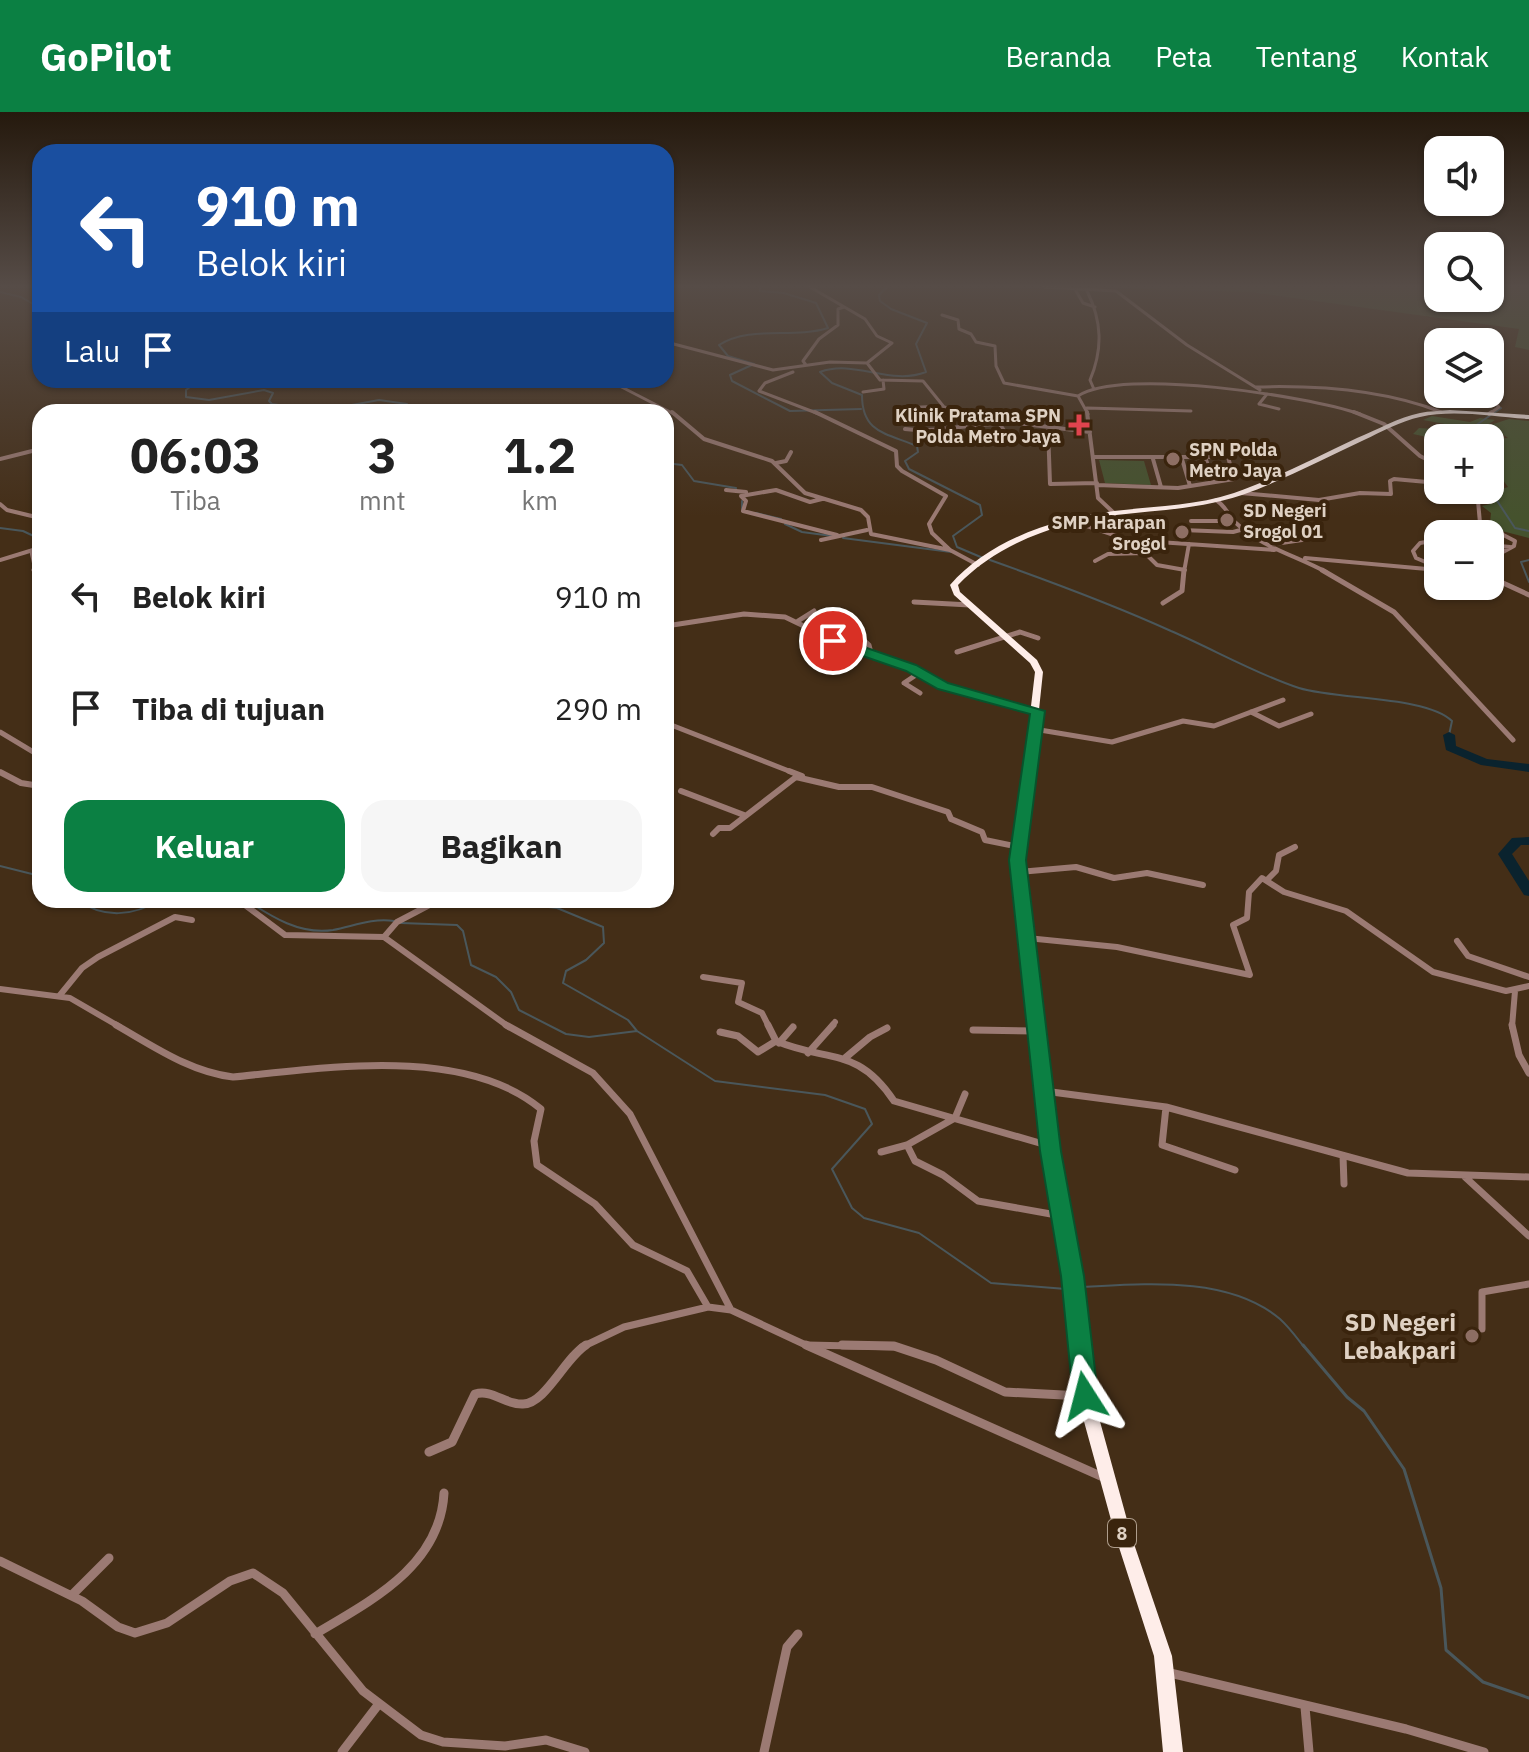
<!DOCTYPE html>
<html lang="id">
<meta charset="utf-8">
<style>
:root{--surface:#fff;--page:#f6f6f6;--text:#222;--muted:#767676;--accent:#0b8043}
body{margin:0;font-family:"IBM Plex Sans",sans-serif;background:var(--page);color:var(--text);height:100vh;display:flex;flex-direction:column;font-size:30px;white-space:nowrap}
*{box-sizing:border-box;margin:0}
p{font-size:26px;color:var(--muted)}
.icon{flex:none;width:44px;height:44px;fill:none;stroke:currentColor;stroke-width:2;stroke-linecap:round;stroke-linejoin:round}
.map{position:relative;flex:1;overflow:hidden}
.panel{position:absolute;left:32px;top:292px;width:642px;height:504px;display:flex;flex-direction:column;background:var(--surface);border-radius:24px;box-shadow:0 2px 6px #0004}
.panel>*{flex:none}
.hud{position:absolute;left:32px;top:32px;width:642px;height:244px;border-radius:24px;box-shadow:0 2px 6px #0004;background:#1a4fa0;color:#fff;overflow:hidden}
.fabs{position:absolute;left:1424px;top:24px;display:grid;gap:16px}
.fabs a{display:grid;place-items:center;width:80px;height:80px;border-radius:16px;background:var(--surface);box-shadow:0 2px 6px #0004;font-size:40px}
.pin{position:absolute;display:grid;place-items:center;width:68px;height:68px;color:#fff;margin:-34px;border:4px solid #fff;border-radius:50%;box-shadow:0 2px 8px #0007}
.me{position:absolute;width:88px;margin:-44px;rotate:351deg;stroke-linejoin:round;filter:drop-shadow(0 0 6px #0008)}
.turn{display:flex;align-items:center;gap:28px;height:168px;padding:0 32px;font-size:36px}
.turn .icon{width:104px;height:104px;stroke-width:2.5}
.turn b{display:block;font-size:56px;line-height:68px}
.then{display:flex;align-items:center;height:76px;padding:0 32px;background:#0003;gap:16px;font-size:30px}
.eta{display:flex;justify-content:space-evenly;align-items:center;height:136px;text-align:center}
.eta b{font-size:48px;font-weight:800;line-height:56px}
.cta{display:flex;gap:16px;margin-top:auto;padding:16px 32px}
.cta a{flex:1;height:92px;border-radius:24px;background:var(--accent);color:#fff;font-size:32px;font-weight:800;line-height:92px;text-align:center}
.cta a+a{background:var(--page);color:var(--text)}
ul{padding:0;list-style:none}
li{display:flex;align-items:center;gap:24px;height:112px;padding:0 32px}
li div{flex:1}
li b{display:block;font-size:30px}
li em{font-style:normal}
header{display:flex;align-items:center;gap:48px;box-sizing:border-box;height:112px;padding:0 40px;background:var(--accent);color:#fff}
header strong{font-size:38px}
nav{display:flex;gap:44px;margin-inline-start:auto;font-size:28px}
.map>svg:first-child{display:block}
.green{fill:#45522d}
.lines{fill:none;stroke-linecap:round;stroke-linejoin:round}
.stream-far1{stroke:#4a575b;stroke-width:2}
.stream{stroke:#4a575b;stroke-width:3}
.river{fill:#0a232e;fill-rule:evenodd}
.street-far5{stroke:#9b7a73;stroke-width:3}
.street-far4{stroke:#9b7a73;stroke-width:4}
.street-far3{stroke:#9b7a73;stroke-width:5}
.street-far2{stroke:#9b7a73;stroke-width:6}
.street-far1{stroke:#9b7a73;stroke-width:7}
.street{stroke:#9b7a73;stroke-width:9}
.highway{fill:#feede9;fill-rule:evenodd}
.route{fill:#0b8043;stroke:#07532c;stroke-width:2}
.health-dot{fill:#e0444e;stroke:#3a240d;stroke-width:3}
.education-dot{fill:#8d6e63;stroke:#3a240d;stroke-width:3}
.labels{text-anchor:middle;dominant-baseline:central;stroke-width:8;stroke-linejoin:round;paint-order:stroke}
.far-poi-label{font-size:18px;font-weight:bold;fill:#dfd1c3;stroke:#3a240d;text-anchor:end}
.shield{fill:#3a240d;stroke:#ae9d8c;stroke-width:2}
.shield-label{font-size:18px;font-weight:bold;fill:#dfd1c3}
.near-poi-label{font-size:24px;font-weight:bold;fill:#dfd1c3;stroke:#3a240d;text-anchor:end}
</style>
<header>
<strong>GoPilot</strong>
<nav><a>Beranda</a><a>Peta</a><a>Tentang</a><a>Kontak</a></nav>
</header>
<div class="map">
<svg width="1529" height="1640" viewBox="0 0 1529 1640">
<rect width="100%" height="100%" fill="#442e17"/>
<path class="green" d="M1080,175H1438V186H1490V175H1529V238L1515,235L1519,217L1250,180Z
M1432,304L1470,310L1480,306L1495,308L1480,318L1488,326H1438L1435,347L1427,345L1424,339L1434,332L1431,326L1413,322L1419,316L1452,318L1461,315L1423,308Z
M1509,307L1529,309V426L1502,419L1490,411L1491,401L1482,394L1494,391L1492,380L1508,375L1500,364L1490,359V327L1508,326L1490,313Z
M1099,348L1144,349L1151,373L1105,371Z"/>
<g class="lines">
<path class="stream-far1" d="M760,175V179L784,181L816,191L828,216C792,227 751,213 719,233L728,244L754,252L730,263L732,269L790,299L861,297
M887,175L879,183L880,189L891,197
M0,180L21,185L40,196
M891,197L927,211L916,232L926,260C890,274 855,247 820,260L832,271L862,283C862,321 886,321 917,334L918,340L905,349L909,357L980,393L982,403L953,424L957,435L983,446
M199,268L186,278V285L209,288L264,278L273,281L269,289L272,292L319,299L379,288L407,292L394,300
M1441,326L1469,318L1501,296
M1438,328L1431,344L1438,350
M666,351L682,353L694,369L736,376
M1490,378L1515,416L1529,419
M742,389V399
M756,401L781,407
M785,412L802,420L832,424
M0,416L23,419L40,427
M843,426L951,440
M990,448C1052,470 1112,492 1171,519C1213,537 1256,562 1299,576C1338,588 1427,584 1452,609L1449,623
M1529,448L1521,450L1529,470
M39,462L40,447
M0,754L40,764
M78,788C103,807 134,804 160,788
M246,788C272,805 300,823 333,818C354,814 371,806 394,809
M488,788L557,796L603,815L604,831L586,848L566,859L563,871L628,908L637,919L715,969L825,983L865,997L872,1012L832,1057L852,1096L864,1106L919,1121L991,1171L1066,1177
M401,811L457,813L463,819L471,853L496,865L511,880L519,898L566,922L589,925L637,919
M1080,1175C1143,1172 1228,1163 1280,1207C1289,1215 1297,1226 1304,1235"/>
<path class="stream" d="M1303,1233L1347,1285L1364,1299L1404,1357L1441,1476L1446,1538L1483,1570L1529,1586"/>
<path class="river" d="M1449,620L1455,623L1456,634L1487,647L1529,652V660L1481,653L1446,638L1443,623Z
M1529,725V733H1521L1512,742L1529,769V784L1524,783L1498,742L1512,726Z"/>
<path class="street-far5" d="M810,175L865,207L877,224L892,231L867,251
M1044,175L1116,179L1187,233L1260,278
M1076,179L1083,191L1095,195
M1087,179C1102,209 1103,237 1090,268L1093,275
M942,203L958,208L959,217L971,222L976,230L995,234L996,254L1004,271L1078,284
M666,230L773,258L830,250L867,251L880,268L923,269L944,295L972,302
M806,253L803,249L819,227L838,213V197L844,195
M793,260L765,271L759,279L819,302
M608,268L674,302
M1255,275C1317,273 1382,277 1441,300
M863,280L884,277L883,268
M1267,282L1259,292L1279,297
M901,296L942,294
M1087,296L1191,299
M1088,302L1078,284C1122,255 1307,284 1360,302
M1489,302L1499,295L1497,293"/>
<path class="street-far4" d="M672,300L704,327L772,349L805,381L861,398L868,405L871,422L950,438L978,453
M815,300L896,339L897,354L902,359L946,384L929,412L932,421L950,438
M964,300L1000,309L1090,320
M1087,300L1098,386L1115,402
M1354,300L1384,312L1420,344L1438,353
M1489,302L1492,300
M999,311L1007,323
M1048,315L1050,372L1097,371
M905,317C937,321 966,312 998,312
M1094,345H1228L1234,367L1178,376L1097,373
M1205,345L1213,368
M0,347L40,337
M1153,347L1161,375
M1182,347L1190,374
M776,351L786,349L791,340
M726,378L746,380
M1477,378L1480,411L1515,429L1514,434L1490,447
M1241,381L1319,388L1360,381L1391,382L1390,369L1394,367L1438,371
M822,387L810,390L776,378L741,384L746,389L743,399L837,423
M1216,388C1227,395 1228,404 1236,411C1261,435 1297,444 1326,460
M0,392L7,398L40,406
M1191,409H1233
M1075,410L1129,428L1274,438
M1182,418L1233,420L1244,417
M821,428L867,418
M1147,430L1145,441L1157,453L1185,458
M1269,433L1302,428
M1490,433L1510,435
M1305,446L1438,458
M0,448L33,438
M1095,449L1108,442L1145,441
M1435,454L1416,446L1413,439L1420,431L1438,428
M36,460L32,442L40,432
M1184,460L1189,432"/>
<path class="street-far3" d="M34,458L40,465
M1322,458L1394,500L1513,628
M1490,465L1529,483
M914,490L970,493
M1163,491L1182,479L1184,458
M798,509L814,499
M666,514L744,502L785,505L839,531L911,556L943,574L1037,599
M856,521L869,533L871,541
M957,540L1020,520L1038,526
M919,561L904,571L920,581
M1251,600L1279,614L1311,602
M666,611L794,661
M1034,617L1112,630L1183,609L1214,614L1283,588
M0,620L40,644"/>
<path class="street-far2" d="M789,659L802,664
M0,660L21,671L40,674
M681,679L744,703
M713,722L719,716H730L796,665L839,675H872L948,700L951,707L982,720L985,728L1019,735
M1019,760L1076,755L1114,766L1147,761L1203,773
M1268,767L1276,759L1279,743L1295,735
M232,788L241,790L285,823L384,825L509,915
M384,825L397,810L439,788
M1027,826L1117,835L1250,863L1233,813L1247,806L1249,780L1262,766L1284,780L1346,799L1433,860L1506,879L1529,874
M1457,829L1468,844L1529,865
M703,865L742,871L738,890L762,901L769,915
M0,877L70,886L120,915
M60,883L82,856L98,845L175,805L192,808
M831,915L835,910
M1512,915L1515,879"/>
<path class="street-far1" d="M116,913C153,934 190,960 233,965C325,956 464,933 541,997L534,1029L537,1053L595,1092L633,1133L687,1159L708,1195L731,1198L810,1235
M506,913L593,961L630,1002L731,1198
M768,913L776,929C829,951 857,934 894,989L1050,1034
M1512,913L1519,943L1529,961
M973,918L1036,919
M720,920L738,924L758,940L776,929
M779,931L793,915
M808,941L833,913
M845,946L870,925L887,916
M1044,979L1166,995L1408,1061L1529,1065
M1166,995L1162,1033L1235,1058
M907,1033L915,1049L943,1063L978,1089L1062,1104
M881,1040L907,1033L955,1006L965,982
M1343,1044L1344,1072
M1465,1065L1529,1124
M1482,1217V1180L1529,1172
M807,1233L898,1235
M582,1235L624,1215L708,1195"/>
<path class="street" d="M806,1233L1105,1366
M842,1233L894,1234L936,1248L1005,1280L1082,1284
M429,1340L452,1330L475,1282C493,1277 505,1293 523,1292C545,1292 565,1246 586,1233
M0,1449L82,1489L118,1515L135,1521L167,1511L230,1469L253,1461L283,1481L363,1579L421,1623L443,1630L505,1634L546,1628L585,1640
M73,1482L109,1446
M315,1522C372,1488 440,1454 444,1381
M1170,1561L1406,1617L1484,1640
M1305,1595L1309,1640
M342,1640L378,1593
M764,1640L787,1535L798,1522"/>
<path class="highway" d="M1450,298L1529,303V307C1494,305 1454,297 1420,305C1401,309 1381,320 1364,328C1323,347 1284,368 1242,383C1200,397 1159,398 1116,403C1059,410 998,431 958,473L960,480L1037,548L1043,560L1023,748L1058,1039L1079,1164L1093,1284L1132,1426L1172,1544L1183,1640H1163L1154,1544L1116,1426L1077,1284L1065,1164L1044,1039L1013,748L1035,560L1030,551L954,483L950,473C990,427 1056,406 1114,399C1155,394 1195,394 1234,381C1277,366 1317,345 1357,326C1377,318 1399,305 1420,301C1429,299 1440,299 1450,298Z"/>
</g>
<linearGradient id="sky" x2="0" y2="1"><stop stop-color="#25190d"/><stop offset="0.43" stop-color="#564c47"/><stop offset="1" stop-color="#564c47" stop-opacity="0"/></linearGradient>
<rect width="1529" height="405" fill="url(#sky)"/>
<path class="route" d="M828,526H838L916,553L948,571L1045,599L1026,748L1061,1039L1084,1164L1098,1284L1095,1292L1085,1295L1076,1292L1073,1284L1061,1164L1040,1039L1009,748L1030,602L938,577L906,559L828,532Z"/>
<path class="health-dot" d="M1075 301h8v8h8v8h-8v8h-8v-8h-8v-8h8z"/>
<g class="education-dot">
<circle cx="1173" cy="347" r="8"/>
<circle cx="1227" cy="408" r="8"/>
<circle cx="1182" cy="420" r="8"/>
<circle cx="1472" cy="1224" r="8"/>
</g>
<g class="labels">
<g class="far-poi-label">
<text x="1061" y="303">Klinik Pratama SPN<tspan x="1061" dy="21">Polda Metro Jaya</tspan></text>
<text x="1189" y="337" text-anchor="start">SPN Polda<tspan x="1189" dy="21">Metro Jaya</tspan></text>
<text x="1243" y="398" text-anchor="start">SD Negeri<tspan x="1243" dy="21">Srogol 01</tspan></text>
<text x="1166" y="410">SMP Harapan<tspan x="1166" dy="21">Srogol</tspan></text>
</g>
<rect class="shield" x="1108" y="1407" width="28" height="28" rx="6"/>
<g class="shield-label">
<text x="1122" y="1421">8</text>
</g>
<g class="near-poi-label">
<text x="1456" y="1210">SD Negeri<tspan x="1456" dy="28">Lebakpari</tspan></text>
</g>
</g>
</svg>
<div class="fabs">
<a><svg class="icon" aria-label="sound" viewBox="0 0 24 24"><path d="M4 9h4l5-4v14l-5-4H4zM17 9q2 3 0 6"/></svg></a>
<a><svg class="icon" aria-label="search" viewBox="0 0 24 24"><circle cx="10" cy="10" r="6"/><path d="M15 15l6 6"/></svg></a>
<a><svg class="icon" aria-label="layers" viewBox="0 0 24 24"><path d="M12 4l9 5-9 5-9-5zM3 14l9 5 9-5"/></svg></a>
<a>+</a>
<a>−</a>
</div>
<div class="pin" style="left:833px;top:529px;background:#d93025"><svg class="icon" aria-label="arrive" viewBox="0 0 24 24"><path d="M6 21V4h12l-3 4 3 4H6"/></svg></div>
<svg class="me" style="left:1085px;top:1284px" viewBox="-20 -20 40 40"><path d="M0-17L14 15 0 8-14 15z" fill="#0b8043" stroke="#fff" stroke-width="4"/></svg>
<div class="hud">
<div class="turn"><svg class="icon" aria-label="left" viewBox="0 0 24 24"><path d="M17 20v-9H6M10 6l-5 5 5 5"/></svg><div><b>910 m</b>Belok kiri</div></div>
<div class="then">Lalu<svg class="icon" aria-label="arrive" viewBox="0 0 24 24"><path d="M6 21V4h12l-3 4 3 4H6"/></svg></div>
</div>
<section class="panel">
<div class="eta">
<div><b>06:03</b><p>Tiba</p></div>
<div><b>3</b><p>mnt</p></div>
<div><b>1.2</b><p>km</p></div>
</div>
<ul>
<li><svg class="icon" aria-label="left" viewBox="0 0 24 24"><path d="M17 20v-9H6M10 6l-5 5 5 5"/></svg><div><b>Belok kiri</b></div><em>910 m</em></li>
<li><svg class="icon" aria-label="arrive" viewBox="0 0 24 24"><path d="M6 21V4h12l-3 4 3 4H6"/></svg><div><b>Tiba di tujuan</b></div><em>290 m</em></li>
</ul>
<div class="cta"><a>Keluar</a><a>Bagikan</a></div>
</section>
</div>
